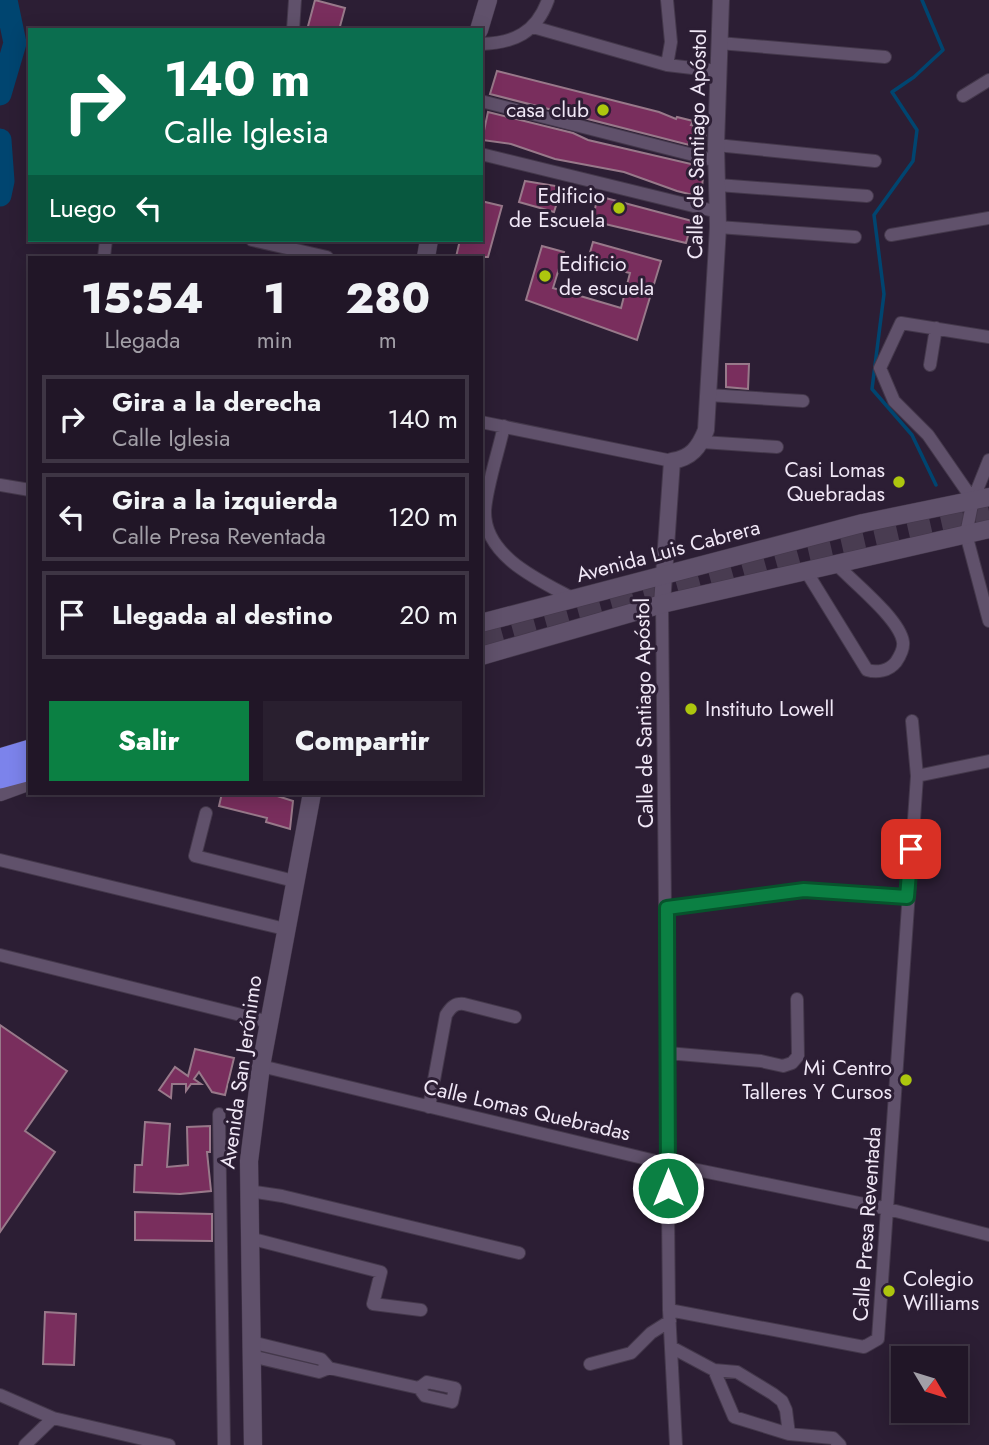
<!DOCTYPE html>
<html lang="es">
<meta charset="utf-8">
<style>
:root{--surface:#211627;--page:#291f2f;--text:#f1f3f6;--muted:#a29fa7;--line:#3e3544;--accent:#0b8043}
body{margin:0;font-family:Jost,sans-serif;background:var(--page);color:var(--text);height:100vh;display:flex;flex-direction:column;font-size:26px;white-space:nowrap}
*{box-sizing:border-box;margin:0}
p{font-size:23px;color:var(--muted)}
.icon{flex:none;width:38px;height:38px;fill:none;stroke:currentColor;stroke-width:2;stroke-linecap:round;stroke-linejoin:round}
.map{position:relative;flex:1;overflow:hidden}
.sheet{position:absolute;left:28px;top:256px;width:455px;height:539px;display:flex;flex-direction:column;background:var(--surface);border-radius:0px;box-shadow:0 4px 18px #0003,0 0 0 2px var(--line)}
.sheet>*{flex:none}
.banner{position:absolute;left:28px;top:28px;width:455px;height:214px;border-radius:0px;box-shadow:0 4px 18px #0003,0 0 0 2px var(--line);background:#0b6e4f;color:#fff;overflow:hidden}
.needle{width:46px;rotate:128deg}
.tools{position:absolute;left:891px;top:1346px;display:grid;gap:14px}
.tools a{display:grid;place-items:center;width:77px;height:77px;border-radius:0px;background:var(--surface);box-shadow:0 4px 18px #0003,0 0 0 2px var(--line);font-size:35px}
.pin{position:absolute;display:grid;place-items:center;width:60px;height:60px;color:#fff;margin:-30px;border-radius:14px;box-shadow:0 4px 10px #0006}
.me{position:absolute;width:77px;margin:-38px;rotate:0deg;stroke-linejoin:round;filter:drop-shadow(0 0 5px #0008)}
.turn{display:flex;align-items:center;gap:24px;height:147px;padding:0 21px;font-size:32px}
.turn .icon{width:91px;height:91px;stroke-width:2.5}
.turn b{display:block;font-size:49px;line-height:60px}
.then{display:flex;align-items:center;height:66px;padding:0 21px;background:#0003;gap:14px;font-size:26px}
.eta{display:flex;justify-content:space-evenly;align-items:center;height:119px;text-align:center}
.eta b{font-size:42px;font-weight:800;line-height:49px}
.button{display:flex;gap:14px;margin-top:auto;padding:14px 21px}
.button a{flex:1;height:80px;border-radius:0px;background:var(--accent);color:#fff;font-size:28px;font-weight:800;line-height:80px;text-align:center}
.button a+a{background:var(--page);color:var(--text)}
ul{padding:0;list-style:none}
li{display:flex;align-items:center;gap:21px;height:88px;margin:0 14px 10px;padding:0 7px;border:4px solid var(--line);border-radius:0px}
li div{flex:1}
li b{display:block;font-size:26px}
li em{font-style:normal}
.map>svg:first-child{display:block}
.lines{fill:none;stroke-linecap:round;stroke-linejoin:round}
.stream{stroke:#004570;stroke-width:3.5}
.river{stroke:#004570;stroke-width:23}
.building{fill:#792e5d;stroke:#98798a;stroke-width:2}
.motorway-tunnel{stroke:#493c51;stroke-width:23;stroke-dasharray:23 11;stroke-linecap:butt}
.minor-casing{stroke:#44384b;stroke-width:14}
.tertiary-casing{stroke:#44384b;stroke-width:18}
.secondary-casing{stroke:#44384b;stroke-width:19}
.motorway-casing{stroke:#44384b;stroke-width:24}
.minor{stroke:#60516b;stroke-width:12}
.tertiary{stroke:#60516b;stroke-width:16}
.secondary{stroke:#60516b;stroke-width:18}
.motorway{stroke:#7c83eb;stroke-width:23}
.route-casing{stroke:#07532c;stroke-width:18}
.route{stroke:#0b8043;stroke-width:12}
.poi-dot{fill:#adc60e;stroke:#2c1e34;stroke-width:2.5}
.labels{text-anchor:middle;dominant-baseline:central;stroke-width:6;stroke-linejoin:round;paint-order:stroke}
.poi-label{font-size:21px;fill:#f0e7f6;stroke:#2c1e34;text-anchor:end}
.street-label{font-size:21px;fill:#f0e7f6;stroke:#2c1e34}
</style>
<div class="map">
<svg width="989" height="1445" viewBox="0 0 989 1445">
<rect width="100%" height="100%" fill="#2c1e34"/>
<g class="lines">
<path class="stream" d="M922,0L943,50L914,77L892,92L917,130L913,161L874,215L884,294L872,389L912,435L936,485"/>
<path class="river" d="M0,94L15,43L6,0
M0,140L3,181L0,195"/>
</g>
<path class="building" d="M315,0L345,8L339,30H307Z
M497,71L659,112L676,119L677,117L693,121L691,125L706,129L705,149L490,94Z
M488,112L573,133L588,140L704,167L701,197L677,191L624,172L555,159L511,144L482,140Z
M525,181L562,187L554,212L519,202Z
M598,196L692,221L686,243L592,221Z
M481,201L502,206L488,257H456L460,240H481Z
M593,242L661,261L637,340L526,300L542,246L564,252L553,288L621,308L630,273L587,263Z
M726,364H749L748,389L726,387Z
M222,793H268L293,801L290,829L266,822L267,818L219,806Z
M0,1025L67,1071L25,1131L55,1152L0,1232Z
M195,1049L234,1058L225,1095L212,1092L199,1072L194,1079L201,1084H191L186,1091V1084H172L171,1098L159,1090L175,1067L188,1076Z
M145,1122L170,1124L167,1167L188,1165L187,1127L210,1126V1152H207L211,1191L180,1194L134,1192L135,1165H142Z
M135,1212L212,1214V1241L135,1240Z
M45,1312L76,1314L74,1365L43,1364Z"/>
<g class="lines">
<path class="motorway-tunnel" d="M481,643L808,552L989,511"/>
<defs>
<path id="minor" d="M667,0L671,42L667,65
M533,27L667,65L718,71
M293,30L295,0
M719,43L885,57
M481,44C514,43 536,33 548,0
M963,96L989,80
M481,101L717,161
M716,145L875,161
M481,154L718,212
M718,185L867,196
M718,227L855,237
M891,235L989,218
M252,240L327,257
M104,257L106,240
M930,365L936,328
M708,395L803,401
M481,422L672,461
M504,426C499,450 486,488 485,511C484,557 541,581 574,599
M702,442L777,447
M989,460L973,500L966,534L989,621
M0,485L30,490
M973,500L928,435L894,401L880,368L901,323L989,337
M806,571L867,670C877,673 889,671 896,662C900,656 904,649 903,642C900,619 852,581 836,564
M662,604L669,1310L676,1445
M917,776L989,761
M206,813L195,856L294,881
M0,860L285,929
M667,908L804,890L907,897
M0,955L269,1022
M667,1053L761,1061L783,1066L792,1063L798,1056L797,999
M261,1066L668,1164L888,1209L989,1235
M429,1107L446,1015C451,1007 455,1003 464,1004L515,1017
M219,1114L224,1445
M249,1191L282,1196L519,1253
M249,1238L381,1272L373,1304L421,1310
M669,1310L864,1347L878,1339L917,776L912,721
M251,1342L321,1359L329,1368
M671,1347L714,1370L737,1372L773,1394L782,1401L786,1410L789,1434
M251,1356L319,1372L329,1368L419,1388L425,1396L452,1402L455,1388L427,1382L419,1388
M590,1364L631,1353L651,1333L670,1321
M714,1370L734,1417L789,1434L833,1438L840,1445
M0,1395L53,1418L169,1445
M25,1445L53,1418"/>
<path id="tertiary" d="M662,604L672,461C691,458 699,448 706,430L718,227L716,145L721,0"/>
<path id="secondary" d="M479,30L488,0
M426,257L429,240
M481,623L863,523L989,497
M481,656L662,604L989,529
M0,792L30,781
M253,1445L249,1161L261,1066L312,793"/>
<path id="motorway" d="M0,760L30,751
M0,777L30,769"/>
</defs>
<use href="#minor" class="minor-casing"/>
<use href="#tertiary" class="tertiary-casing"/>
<use href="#secondary" class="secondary-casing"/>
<use href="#motorway" class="motorway-casing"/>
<use href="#minor" class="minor"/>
<use href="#tertiary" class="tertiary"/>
<use href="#secondary" class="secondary"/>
<use href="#motorway" class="motorway"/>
</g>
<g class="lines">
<defs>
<path id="route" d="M668,1188L667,908L804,890L907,897L911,849"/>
</defs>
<use href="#route" class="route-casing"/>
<use href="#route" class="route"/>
</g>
<g class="poi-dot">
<circle cx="603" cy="110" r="7"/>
<circle cx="619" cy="208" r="7"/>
<circle cx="545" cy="276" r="7"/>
<circle cx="899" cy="482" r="7"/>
<circle cx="691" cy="709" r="7"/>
<circle cx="906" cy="1080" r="7"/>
<circle cx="889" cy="1291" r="7"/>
</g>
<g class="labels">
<g class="poi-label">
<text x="589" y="110">casa club</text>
<text x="605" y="196">Edificio<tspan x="605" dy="24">de Escuela</tspan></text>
<text x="559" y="264" text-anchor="start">Edificio<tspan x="559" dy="24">de escuela</tspan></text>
<text x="885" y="470">Casi Lomas<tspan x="885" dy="24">Quebradas</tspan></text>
<text x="705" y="709" text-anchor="start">Instituto Lowell</text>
<text x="892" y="1068">Mi Centro<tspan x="892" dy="24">Talleres Y Cursos</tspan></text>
<text x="903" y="1279" text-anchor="start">Colegio<tspan x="903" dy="24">Williams</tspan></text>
</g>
<g class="street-label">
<text transform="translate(697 144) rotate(-89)">Calle de Santiago Apóstol</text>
<text transform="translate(668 551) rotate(-15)">Avenida Luis Cabrera</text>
<text transform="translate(644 713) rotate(-91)">Calle de Santiago Apóstol</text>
<text transform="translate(241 1072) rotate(-82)">Avenida San Jerónimo</text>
<text transform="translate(527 1110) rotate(13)">Calle Lomas Quebradas</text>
<text transform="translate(867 1224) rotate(-86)">Calle Presa Reventada</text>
</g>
</g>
</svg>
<div class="tools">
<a><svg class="needle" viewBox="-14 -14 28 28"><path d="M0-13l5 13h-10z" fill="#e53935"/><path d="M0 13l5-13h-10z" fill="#a29fa7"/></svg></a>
</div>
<div class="pin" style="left:911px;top:849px;background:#d93025"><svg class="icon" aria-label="arrive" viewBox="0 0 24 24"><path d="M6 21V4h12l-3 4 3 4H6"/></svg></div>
<svg class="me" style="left:668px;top:1188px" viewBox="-20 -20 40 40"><circle r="17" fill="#0b8043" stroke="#fff" stroke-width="3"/><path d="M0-11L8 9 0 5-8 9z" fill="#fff"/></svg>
<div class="banner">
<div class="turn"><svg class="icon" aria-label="right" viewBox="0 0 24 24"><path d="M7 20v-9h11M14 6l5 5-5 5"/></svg><div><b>140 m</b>Calle Iglesia</div></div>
<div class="then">Luego<svg class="icon" aria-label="left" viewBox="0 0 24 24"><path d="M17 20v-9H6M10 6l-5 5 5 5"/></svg></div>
</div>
<section class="sheet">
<div class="eta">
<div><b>15:54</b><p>Llegada</p></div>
<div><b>1</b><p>min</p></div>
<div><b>280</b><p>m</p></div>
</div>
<ul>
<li><svg class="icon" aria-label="right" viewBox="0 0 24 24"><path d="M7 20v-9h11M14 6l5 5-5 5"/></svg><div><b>Gira a la derecha</b><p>Calle Iglesia</p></div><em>140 m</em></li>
<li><svg class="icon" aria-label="left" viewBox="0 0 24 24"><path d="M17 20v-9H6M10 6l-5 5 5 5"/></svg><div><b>Gira a la izquierda</b><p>Calle Presa Reventada</p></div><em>120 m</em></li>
<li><svg class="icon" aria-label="arrive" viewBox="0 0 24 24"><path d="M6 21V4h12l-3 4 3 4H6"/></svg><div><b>Llegada al destino</b></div><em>20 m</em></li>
</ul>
<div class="button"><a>Salir</a><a>Compartir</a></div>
</section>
</div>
